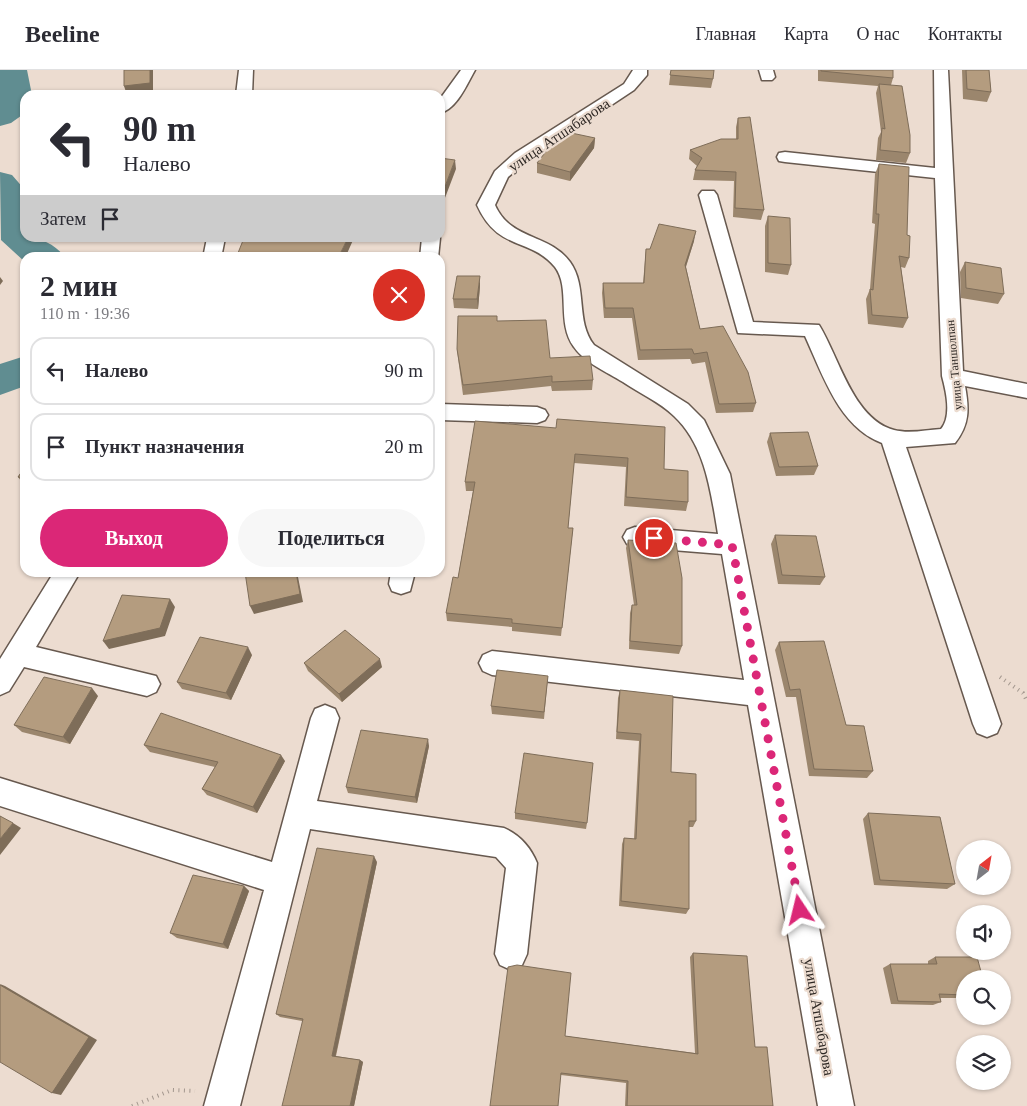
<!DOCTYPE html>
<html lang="ru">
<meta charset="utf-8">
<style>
:root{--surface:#fff;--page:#f7f7f7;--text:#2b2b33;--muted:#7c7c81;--line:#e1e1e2;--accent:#db2777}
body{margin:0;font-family:Georgia,serif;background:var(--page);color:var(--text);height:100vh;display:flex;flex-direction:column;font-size:19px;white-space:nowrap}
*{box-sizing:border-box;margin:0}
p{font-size:16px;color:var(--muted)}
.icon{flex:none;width:28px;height:28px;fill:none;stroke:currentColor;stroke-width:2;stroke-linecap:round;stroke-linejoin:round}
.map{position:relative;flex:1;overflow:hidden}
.side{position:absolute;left:20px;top:182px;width:425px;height:325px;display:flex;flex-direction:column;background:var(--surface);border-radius:15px;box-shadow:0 1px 4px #0004}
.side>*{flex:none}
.top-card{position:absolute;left:20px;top:20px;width:425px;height:152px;border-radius:15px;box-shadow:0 1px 4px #0004;background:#fff;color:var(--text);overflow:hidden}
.needle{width:32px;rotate:31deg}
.buttons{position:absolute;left:956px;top:770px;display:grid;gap:10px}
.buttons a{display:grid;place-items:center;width:55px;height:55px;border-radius:50%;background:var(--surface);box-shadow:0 1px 4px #0004;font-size:25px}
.pin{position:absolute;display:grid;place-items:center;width:42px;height:42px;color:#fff;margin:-21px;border:2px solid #fff;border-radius:50%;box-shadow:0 1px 5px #0007}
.me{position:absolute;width:55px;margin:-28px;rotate:350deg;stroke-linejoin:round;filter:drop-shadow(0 0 4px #0008)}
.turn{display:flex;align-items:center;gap:18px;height:105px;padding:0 20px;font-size:22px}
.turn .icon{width:65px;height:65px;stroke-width:2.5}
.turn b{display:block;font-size:35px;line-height:42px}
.then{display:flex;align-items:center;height:48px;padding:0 20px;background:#0003;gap:10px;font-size:19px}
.round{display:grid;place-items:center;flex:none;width:52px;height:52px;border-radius:26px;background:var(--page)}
.summary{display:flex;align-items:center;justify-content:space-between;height:85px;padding:0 20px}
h1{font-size:30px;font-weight:700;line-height:38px}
.primary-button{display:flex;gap:10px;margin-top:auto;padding:10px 20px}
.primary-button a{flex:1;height:58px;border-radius:30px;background:var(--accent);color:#fff;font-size:20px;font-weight:700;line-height:58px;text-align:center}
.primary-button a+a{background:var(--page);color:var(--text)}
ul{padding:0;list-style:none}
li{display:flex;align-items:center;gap:15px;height:68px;margin:0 10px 8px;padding:0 10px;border:2px solid var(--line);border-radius:15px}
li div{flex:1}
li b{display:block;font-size:19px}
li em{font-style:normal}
header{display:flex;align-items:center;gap:30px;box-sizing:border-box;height:70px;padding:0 25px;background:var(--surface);border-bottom:1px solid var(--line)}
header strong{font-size:24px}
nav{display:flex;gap:28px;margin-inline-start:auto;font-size:18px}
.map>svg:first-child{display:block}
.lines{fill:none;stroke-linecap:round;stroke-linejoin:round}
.river{fill:#608d91;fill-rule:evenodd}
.street-casing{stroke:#67594f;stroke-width:3}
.path{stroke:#a3978e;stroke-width:4;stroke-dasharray:1 4.5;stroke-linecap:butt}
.street{fill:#fff;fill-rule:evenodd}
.wall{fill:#9b866d}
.shaded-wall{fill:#7e6d59}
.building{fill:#b49c7f;stroke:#7e6d59}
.route{stroke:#db2777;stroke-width:9;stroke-dasharray:0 16.2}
.labels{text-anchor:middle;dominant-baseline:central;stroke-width:4.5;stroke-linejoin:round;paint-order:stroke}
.far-street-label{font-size:12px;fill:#2e2824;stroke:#ecdcd0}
.street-label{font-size:15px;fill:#2e2824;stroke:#ecdcd0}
</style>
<header>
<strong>Beeline</strong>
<nav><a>Главная</a><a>Карта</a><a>О нас</a><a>Контакты</a></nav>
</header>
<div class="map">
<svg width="1027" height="1036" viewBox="0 0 1027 1036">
<rect width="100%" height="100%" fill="#ecdcd0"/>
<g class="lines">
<path class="river" d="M0,0H27L32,25H25V43L11,53L0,56Z
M0,102L12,105L25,120V168C41,168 56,174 65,188H25V192L1,170Z
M25,286V316L0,325V294Z"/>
<defs>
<path id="street" d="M239,0H253L252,25H236Z
M461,0H475C467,14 457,39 440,43V29Z
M633,0H647V5L634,20L527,91L508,107L495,135C511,171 549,163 570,192C588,217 575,251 594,275L688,334L704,350L730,404L854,1036H818L748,635L492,605L483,601L479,593L483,585L492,581L744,610L722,484L635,477L627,474L623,467L627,460L635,457L718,464C711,423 706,376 674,346C660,332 639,323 623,312C607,302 585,293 574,277C556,253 571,218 555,197C530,167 498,182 477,135L495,101L515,83L624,14Z
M759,0H773L775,7L772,10H762Z
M934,0H948L963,301L1027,314V328L965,316C969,338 970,354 955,373L906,377L1001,654L997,663L987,667L977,663L973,654L882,373C839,357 823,305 805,266L738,263L699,125L702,121H714L717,125L753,252L819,255C839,287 853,349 894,360C909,364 926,360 941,359C952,346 946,321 942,306L935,108L785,92L779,91L777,87L779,83L785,82L935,98Z
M207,168H225L221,188H203Z
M422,168H440L438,188H420Z
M440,334L537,337L545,340L548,345L545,350L537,353L440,350Z
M54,502H80L36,577L156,606L160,614L156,622L147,626L24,597L9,621L0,625V589Z
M391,502H415L410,521L401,524L392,521L389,514Z
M325,635L335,639L339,648L317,731L504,758C520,765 531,778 537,793L527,884L522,895L511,900L500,895L495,884L506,798L496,787L310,759L240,1036H204L264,820L0,736V708L272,792L311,648L315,639Z"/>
</defs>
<use href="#street" class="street-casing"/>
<path class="path" d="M1000,607L1023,623L1027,631
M132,1036L172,1020L195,1021"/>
<use href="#street" class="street"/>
</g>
<path class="wall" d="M671,0L713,9L711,18L669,15Z
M818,0H893V8L891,15L910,83L906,93L876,90L878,68L881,62L876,23L878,16L818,11Z
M962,0H989L991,22L987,32L963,29Z
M738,48L764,140L761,150L733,147L734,111L693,110L695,100L697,96L689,89L690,80L736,69V57Z
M595,68L594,78L570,111L537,103V93Z
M879,94L907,165L909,188L905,198L901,197L908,248L903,258L868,254L866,229L870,219L875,154L872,153L875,104Z
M768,146L791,195L788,205L765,202V156Z
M694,171L686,197L700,259L756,333L753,342L716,343L705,292L692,294L690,289L638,290L632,248H604L602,223L603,213H643L646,179H650Z
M965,192L1004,224L998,234L961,228L960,202Z
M480,216L478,239L454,238L453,229Z
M497,251L550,288L593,310L592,320L552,321L551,316L463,325L458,288L457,279Z
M556,358L664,399L688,432L686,441L624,436L626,397L574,393L568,458H573L561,566L512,561V557L447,551L446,543L458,508L473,421H466L465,412Z
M770,363L818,396L814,405L776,406L767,372Z
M25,397V416L18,407Z
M775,465L825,507L820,515L778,514L771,474Z
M628,470L682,576L679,584L629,579L630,543L632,535H634L626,478Z
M779,572L846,655L873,701L867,708L809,706L796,627H786L775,580Z
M252,585L231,630L182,619L177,612Z
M304,593L382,597L342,632L308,601Z
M548,606L544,649L492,644L491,636Z
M620,620L671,702L696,751L693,757H689V839L686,844L619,836L622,774L624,768L634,769L639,671L616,669L618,628Z
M98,626L70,674L22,662L14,655Z
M144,675L285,691L257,743L207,725L202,719L215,697L150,682Z
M429,676L417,733L348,723L346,717Z
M515,743L587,753L586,759L515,749Z
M868,743L955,814L947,819L874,815L863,749Z
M377,792L336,986L360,990L363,992L354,1036L302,951L280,947L276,944Z
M244,816L249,821L228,879L177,868L170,863Z
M693,883L755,977L773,1036H625L626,1013L561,1005L490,1036L565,966L695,983L690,887Z
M935,887L965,909V928H940L941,932L933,935L891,934L883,898L890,894H928V891Z"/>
<path class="shaded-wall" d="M150,0H153V23L127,25L124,16Z
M595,68L594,78L570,111V102Z
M455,90L456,99L440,141V130Z
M696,161L694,171L683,205L685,195Z
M348,168H354L345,188H338Z
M480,206V216L478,239L477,229Z
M0,207L3,211L0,215Z
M296,502H297L303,532L254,544L250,536Z
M170,529L175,537L165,566L109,579L103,571Z
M248,577L252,585L231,630L226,623Z
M380,589L382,597L342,632L339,624Z
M92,618L98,626L70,674L63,667Z
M428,669L429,676L417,733L415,727Z
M281,685L285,691L257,743L253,737Z
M13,753L21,758L0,785V769Z
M374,786L377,792L335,988L332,986Z
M244,816L249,821L228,879L223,874Z
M0,914L5,916L97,970L61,1025L52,1023Z
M360,990L363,992L354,1036H350Z"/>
<path class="building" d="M124,0H150V13L124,16Z
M671,0H714L713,9L670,5Z
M821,0H893V8L821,1Z
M966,0H989L991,22L967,19Z
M879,14L902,16L910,65V83L880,80L882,58L885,59Z
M750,47L764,140L735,138L736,102L695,100L702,88L690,80L721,69H738V48Z
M562,61L595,68L570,102L537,93Z
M440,88L455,90L440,130Z
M879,94L909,97L907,165L910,166L909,188L899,186L908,248L872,245L870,219L873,220L879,144H876Z
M768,146L790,148L791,195L768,193Z
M659,154L696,161L685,195L700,259L723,256L748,302L756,333L719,334L707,282L694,284L692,279L640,280L633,238H605L603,213H644L646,179H650Z
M244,168H348L338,188H236Z
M965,192L1001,198L1004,224L966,218Z
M457,206H480L477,229H453Z
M458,246H497V251L546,250L550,288L590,286L593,310L552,312V306L463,315L457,279Z
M557,349L665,357L664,399L688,401V432L626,427L628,388L575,384L568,458H573L562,558L512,553V549L446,543L453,507L458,508L475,412H465L475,351L556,358Z
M808,362L818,396L779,397L770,363Z
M25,397V408L18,407Z
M775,465L816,466L825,507L782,505Z
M628,470L676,473L682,508V576L630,571L632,535H637Z
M245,502H296L300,524L250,536Z
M122,525L170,529L160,558L103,571Z
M345,560L380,589L339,624L304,593Z
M200,567L248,577L226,623L177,612Z
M824,571L846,655L864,656L873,701L814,699L800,619L790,620L779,572Z
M497,600L548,606L544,642L491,636Z
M44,607L92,618L63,667L14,655Z
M620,620L673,626L671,702L696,704V751H689V839L621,831L624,768L636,769L641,664L617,662Z
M161,643L281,685L253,737L202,719L218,692L144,675Z
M361,660L428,669L415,727L346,717Z
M524,683L593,693L587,753L515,743Z
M868,743L940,747L955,814L880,810Z
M0,746L13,753L0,769Z
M317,778L374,786L332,986L360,990L350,1036H282L303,949L276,944Z
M193,805L244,816L223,874L170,863Z
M693,883L747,886L755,977H767L773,1036H627L628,1011L561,1003L558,1036H490L508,897L517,895L571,903L565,966L698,984Z
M935,887H977L983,909H965V925L939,924L941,932L898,931L890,894H937Z
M0,915L89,967L52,1023L0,992Z"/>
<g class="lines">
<path class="route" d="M654,468L732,475L800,840"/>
</g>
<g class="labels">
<g class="far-street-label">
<text transform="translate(954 295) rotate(-95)">улица Таншолпан</text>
</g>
<g class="street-label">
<text transform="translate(559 65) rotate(-34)">улица Атшабарова</text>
<text transform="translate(819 947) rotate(80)">улица Атшабарова</text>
</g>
</g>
</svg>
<div class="buttons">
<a><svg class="needle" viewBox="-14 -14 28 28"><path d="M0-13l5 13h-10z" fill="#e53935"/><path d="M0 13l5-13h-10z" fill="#7c7c81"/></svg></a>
<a><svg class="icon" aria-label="sound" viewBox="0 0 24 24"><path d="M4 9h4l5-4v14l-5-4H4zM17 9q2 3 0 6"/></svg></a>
<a><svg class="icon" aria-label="search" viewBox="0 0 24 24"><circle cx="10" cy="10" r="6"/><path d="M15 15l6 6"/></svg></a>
<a><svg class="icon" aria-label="layers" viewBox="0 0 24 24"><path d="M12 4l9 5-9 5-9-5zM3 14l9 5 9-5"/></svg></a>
</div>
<div class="pin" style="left:654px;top:468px;background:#d93025"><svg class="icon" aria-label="arrive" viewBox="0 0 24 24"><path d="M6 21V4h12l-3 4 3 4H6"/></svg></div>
<svg class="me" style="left:800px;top:840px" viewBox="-20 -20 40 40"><path d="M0-17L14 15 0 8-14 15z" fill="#db2777" stroke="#fff" stroke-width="4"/></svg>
<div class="top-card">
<div class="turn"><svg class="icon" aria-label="left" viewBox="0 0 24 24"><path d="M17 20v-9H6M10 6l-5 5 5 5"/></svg><div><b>90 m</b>Налево</div></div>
<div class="then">Затем<svg class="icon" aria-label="arrive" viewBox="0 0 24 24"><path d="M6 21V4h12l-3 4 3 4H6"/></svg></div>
</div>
<section class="side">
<div class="summary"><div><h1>2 мин</h1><p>110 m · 19:36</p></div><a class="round" style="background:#d93025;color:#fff"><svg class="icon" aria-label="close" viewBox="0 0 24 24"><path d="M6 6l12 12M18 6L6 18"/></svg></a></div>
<ul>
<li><svg class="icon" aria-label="left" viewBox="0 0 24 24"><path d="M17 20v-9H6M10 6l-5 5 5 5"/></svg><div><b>Налево</b></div><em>90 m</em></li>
<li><svg class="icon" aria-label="arrive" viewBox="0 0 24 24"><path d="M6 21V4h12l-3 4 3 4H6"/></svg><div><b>Пункт назначения</b></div><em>20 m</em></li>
</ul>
<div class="primary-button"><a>Выход</a><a>Поделиться</a></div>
</section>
</div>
